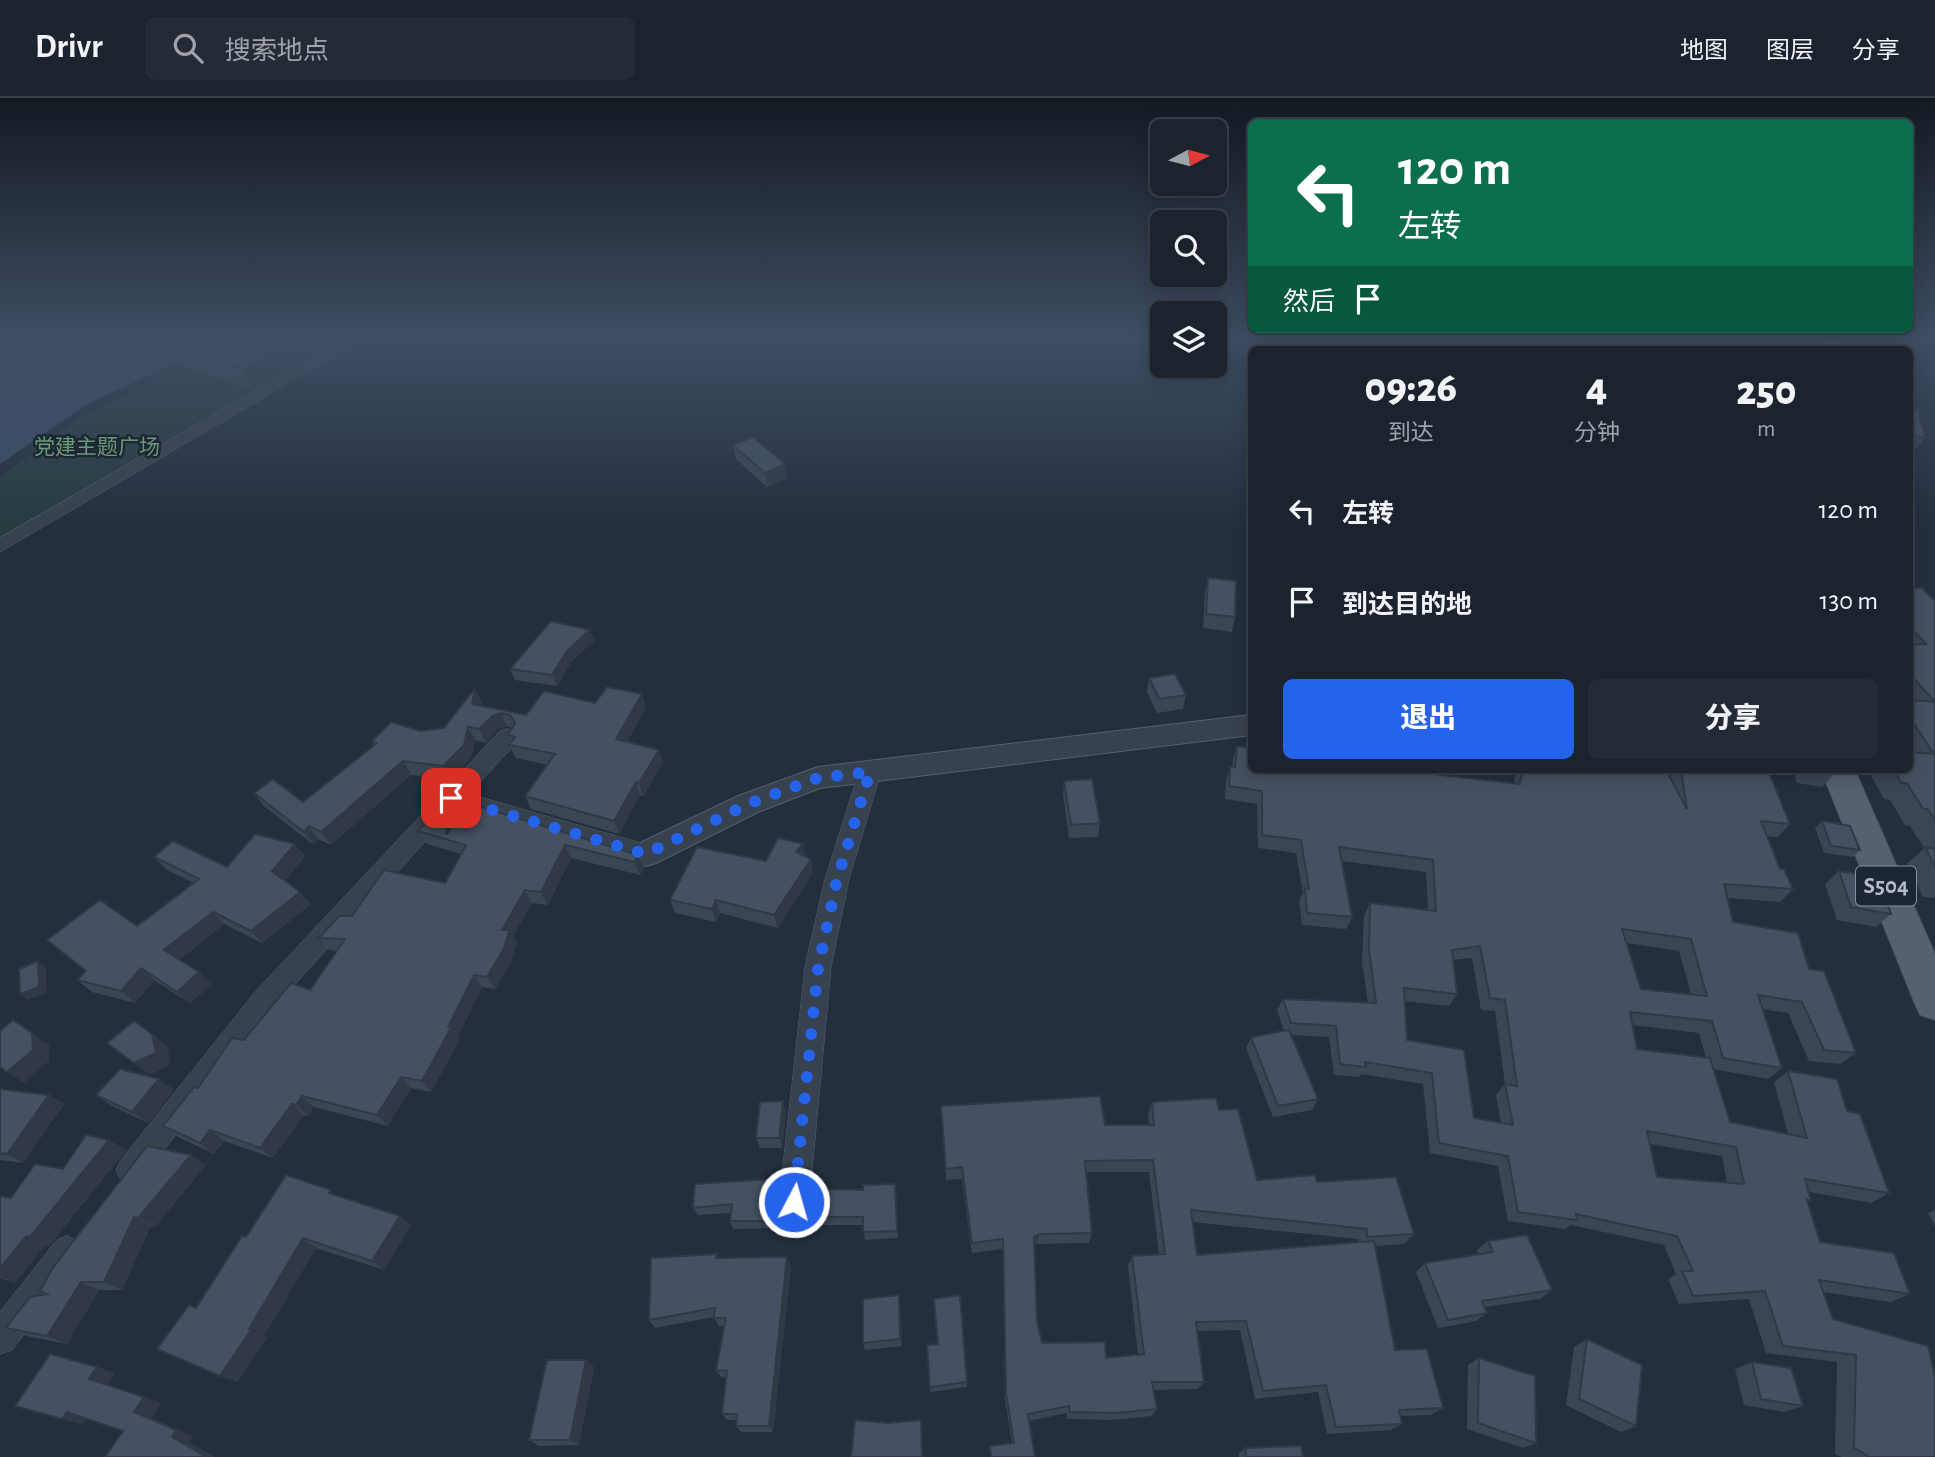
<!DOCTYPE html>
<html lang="zh">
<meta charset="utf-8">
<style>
:root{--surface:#1b232e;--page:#242b36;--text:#f1f3f6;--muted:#a0a4aa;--line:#39404a;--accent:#2563eb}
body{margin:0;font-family:"Alegreya Sans","Noto Sans SC",sans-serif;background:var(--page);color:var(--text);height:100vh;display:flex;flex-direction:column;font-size:26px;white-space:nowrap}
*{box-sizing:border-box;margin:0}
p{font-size:23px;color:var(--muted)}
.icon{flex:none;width:38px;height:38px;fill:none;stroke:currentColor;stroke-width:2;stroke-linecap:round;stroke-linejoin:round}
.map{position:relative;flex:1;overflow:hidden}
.details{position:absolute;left:1248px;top:248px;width:665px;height:427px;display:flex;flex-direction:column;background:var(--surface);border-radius:10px;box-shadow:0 4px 18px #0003,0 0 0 2px var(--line)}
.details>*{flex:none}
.top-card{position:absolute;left:1248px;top:21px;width:665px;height:214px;border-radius:10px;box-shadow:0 4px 18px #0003,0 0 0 2px var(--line);background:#0b6e4f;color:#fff;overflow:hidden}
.needle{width:46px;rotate:83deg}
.fabs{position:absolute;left:1150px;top:21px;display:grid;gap:14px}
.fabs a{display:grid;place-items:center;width:77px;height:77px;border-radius:10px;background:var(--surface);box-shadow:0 4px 18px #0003,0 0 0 2px var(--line);font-size:35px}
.pin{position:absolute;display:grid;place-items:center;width:60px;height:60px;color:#fff;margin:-30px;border-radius:14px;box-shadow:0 4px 10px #0006}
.me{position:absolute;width:77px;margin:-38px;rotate:6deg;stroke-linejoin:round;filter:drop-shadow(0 0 5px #0008)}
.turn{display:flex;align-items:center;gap:24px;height:147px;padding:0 35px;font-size:32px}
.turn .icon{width:91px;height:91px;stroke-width:2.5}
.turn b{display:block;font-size:49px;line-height:60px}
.then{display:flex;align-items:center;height:66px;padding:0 35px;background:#0003;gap:14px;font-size:26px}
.eta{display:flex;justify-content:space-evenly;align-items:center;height:119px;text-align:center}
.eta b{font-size:42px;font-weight:800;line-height:49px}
.action{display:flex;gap:14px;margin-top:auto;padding:14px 35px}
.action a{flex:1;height:80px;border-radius:10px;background:var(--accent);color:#fff;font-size:28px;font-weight:800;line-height:80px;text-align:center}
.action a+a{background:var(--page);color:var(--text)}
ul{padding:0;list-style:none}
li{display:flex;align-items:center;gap:21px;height:91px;padding:0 35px}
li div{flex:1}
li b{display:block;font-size:26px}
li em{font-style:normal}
header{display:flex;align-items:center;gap:42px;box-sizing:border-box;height:98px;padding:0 35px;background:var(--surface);border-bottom:2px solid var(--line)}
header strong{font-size:33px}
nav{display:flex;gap:38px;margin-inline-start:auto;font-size:24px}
.search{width:490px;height:63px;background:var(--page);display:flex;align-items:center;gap:18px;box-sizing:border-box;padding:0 24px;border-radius:10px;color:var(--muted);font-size:26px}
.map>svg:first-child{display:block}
.green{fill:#263c3f}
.water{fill:#394c67}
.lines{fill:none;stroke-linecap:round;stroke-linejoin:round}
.minor-casing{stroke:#565f6c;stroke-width:1}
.tertiary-casing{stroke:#565f6c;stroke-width:2}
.primary-casing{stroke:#414a57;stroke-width:2}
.minor{fill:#38414e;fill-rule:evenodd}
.tertiary{fill:#38414e;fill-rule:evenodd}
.primary{fill:#56606e;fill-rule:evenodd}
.wall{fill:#3b4654;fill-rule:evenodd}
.shaded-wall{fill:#303945}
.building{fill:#455162;stroke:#303945;stroke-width:2;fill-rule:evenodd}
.route{stroke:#2563eb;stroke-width:12;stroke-dasharray:0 21.6}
.labels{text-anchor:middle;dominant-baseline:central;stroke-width:5;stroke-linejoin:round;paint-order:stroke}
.far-park-label{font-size:21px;fill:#6b9a76;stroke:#1d2633}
.shield{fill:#1d2633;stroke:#878f9c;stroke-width:2}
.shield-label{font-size:23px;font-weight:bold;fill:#b4bcc9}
</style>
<header>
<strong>Drivr</strong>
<div class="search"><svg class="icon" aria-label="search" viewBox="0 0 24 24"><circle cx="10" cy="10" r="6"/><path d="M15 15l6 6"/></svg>搜索地点</div>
<nav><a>地图</a><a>图层</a><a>分享</a></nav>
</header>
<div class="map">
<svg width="1935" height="1359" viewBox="0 0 1935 1359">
<rect width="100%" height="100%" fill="#242f3e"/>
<path class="green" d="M240,239H356L0,443V379L78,322Z"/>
<path class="water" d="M0,239H232L89,305L0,366Z"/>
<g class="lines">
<defs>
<path id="minor" d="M349,239H367L0,454V440Z
M508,631L516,633L519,639L516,645L469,696L655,749L658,756L655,763L646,766L456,710L274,909L141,1082L131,1087L121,1082L116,1072L121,1062L256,893L500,633Z
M870,665L878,668L881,674L849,781L831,869L809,1104L805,1115L794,1119L783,1115L779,1104L805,869L825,781L859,674L862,668Z
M67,1138L78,1143L83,1154L78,1165L12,1252L0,1256V1214L56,1143Z"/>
<path id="tertiary" d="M1251,617V637L820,690L758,714L656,765L646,768L636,765L631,756L636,747L738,698L818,669Z"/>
<path id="primary" d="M1817,239H1840L1845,252H1821Z
M1821,672H1855L1935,856V922L1920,917L1914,904Z"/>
</defs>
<use href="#minor" class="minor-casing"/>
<use href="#tertiary" class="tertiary-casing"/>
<use href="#primary" class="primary-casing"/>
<use href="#minor" class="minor"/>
<use href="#tertiary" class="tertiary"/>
<use href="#primary" class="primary"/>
</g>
<path class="wall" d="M1702,239H1819L1812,251L1806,250L1805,252H1731L1719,251L1703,248Z
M173,249L277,278L253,291L185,269Z
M1909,311L1925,340L1914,353H1909Z
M733,347L787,380L767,389L736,361Z
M1208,480L1235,519L1232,534L1203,530L1205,494Z
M1909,490L1935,503V800L1923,799L1907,766L1924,750L1910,728L1905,727L1890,702L1884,701L1868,672H1909Z
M590,532L594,543L571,564L557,588L515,582L510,571Z
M1251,534V573H1249L1248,546Z
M1149,580L1186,597L1183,611L1157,615L1147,594Z
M642,596L646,610L627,643L663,665L643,698L640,697L619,736L531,711L525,698L548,667L516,660L509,647L511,644L508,637L512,630L507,628L498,631L486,645L475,642L471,660L451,681L411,677L331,747L318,741L314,747L264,708L254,695L303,704L375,647L372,643L420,633L444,630L482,603L481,608L526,617Z
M1237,648L1251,672L1514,685L1516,672H1666L1670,679L1669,672H1768L1790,726L1778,739L1767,738L1780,771L1793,791L1780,804L1727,800L1733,824L1809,871L1856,955L1840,966L1809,963L1788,915L1763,911L1782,970L1768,981L1713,971L1730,1024L1788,1036L1774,984L1788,973L1847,1013L1889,1095L1871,1105L1809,1094L1811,1103L1808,1104L1820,1144L1910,1196L1891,1204L1823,1194L1833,1221L1935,1359H1842L1835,1356L1837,1264L1766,1255L1749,1201L1679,1206L1668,1181L1676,1176L1664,1147L1571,1127L1565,1131L1508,1123L1498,1068L1430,1055L1423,986L1361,976L1359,979L1334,977L1329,939L1292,937L1318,1001L1312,1012L1273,1019L1246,950L1251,939L1284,933L1277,912L1283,901L1368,905L1362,864L1364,818L1370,805L1428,812L1426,774L1341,763L1352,819L1346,831L1302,827L1299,803L1303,795L1296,755L1258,750L1257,706L1225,701L1226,682L1230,669H1232L1233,661ZM1627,845L1679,853L1691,896L1641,891ZM1472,860L1481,912L1495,913L1505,986L1496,997L1501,1025L1474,1020L1407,942L1404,903L1449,908L1457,896L1453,862ZM1632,927L1699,935L1706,960L1637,951ZM1650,1046L1722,1058L1727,1085L1657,1079Z
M1793,672H1834L1835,675L1822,689L1797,685Z
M1064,683L1100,725L1098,739L1069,740L1063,696Z
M1822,723L1860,752L1853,759L1824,755L1815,730Z
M454,725L638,757L644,770L640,777L571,760L548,807L532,805L513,838L517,844L511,864L495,891L482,889L458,939L460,941L431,994L411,990L388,1028L314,1009L308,1018L304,1017L273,1060L224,1043L214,1056L178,1039L163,1028L244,942L310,892L337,853L329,852L319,840L352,818L445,785L461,756L427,746L418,733Z
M803,746L805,758L813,774L778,830L720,815L716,824L675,815L670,802L766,763Z
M305,758L285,783L311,806L262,845L224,826L179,862L212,886L190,905L154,882L135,905L92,894L77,882L137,828L194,785L167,772L154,759L227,769Z
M1839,773L1867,789L1891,816L1876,829L1837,822L1825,786Z
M0,991L49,997L64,1006L23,1065L0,1062Z
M174,992L148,1025L112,1008L96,997Z
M1152,1004L1219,1012L1257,1082L1317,1084L1414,1136L1404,1146L1375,1148L1395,1252L1443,1310L1431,1317L1400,1318L1402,1326L1391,1332L1327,1336L1318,1294L1255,1301L1240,1232L1197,1233L1204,1284L1198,1291L1154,1292L1157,1311L1152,1318L1112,1322L1067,1321V1315L1029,1323L1035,1359H990V1348L1012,1345L1005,1302L1003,1151L972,1155L962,1081L946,1082L941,1008L1105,1027H1149L1148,1017ZM1086,1074H1149L1159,1156L1132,1158L1128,1168L1138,1257L1106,1260L1042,1245L1037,1223L1034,1148L1037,1146L1089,1145L1092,1135ZM1192,1124L1358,1141V1144L1197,1157Z
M786,1014L782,1050H760L756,1040Z
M109,1042L126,1052L49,1148L45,1147L15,1185L0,1180V1099L11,1100L63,1071Z
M191,1057L206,1067L155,1129L151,1128L122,1192H99L67,1246L26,1238L6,1230L46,1196Z
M770,1081L773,1090L769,1130L733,1131L730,1123L731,1115L698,1117L693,1110Z
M895,1086L898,1140L865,1142L863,1127H818L816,1119L863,1092Z
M340,1099L411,1127L384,1172L316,1150L264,1238L267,1240L237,1284L196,1210L246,1139Z
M1935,1112V1128L1928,1115Z
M1488,1143L1552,1192L1540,1201L1485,1209L1487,1215L1476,1223L1438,1230L1416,1174L1425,1165L1479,1157L1477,1152Z
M787,1159L791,1168L773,1334H741L736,1328L737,1322H727L722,1316L726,1280L721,1279L716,1272L724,1228H719L714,1219L655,1230L649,1222L720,1160Z
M899,1197L900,1206L902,1248L865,1252L863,1245Z
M1587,1241L1636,1328L1621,1334L1566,1307L1574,1249Z
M927,1247L967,1284V1289L930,1294Z
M1479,1260L1536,1345L1523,1350L1467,1331L1468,1267Z
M1752,1264L1803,1308L1784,1314L1744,1307L1735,1271Z
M594,1269L579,1347L539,1348L529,1342Z
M1245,1350L1303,1359H1239V1355Z"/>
<path class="shaded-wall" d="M266,257L277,278L253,291L242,271Z
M785,366L787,380L767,389L765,375Z
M590,532L594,543L571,564L557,588L552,577L567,553Z
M475,590L482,603L479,619L472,606Z
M642,596L646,610L621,654L616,641Z
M501,615L507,628L498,631L486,645L479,631L492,618Z
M468,629L475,642L471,660L451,681L443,668Z
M659,652L663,665L643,698L639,685Z
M403,663L411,677L331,747L321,734Z
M636,684L640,697L619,736L614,723Z
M450,718L458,731L446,737Z
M309,728L318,741L314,747L304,734Z
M295,746L305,758L283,785L272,773Z
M803,746L805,759L796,754Z
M565,747L571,760L548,807L541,794Z
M638,757L644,770L640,777L634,764Z
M811,761L813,774L778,830L774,817Z
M525,792L532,805L513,838L517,844L511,864L495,891L487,879L502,832Z
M300,794L311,806L262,845L251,833Z
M716,802L720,815L716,824L712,811Z
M213,814L224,826L177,863L164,852Z
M38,863L46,870L47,895L28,902L20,896Z
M141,870L154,882L135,905L121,893Z
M199,874L212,886L190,905L177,894Z
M474,877L482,889L458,939L460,941L431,994L422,983Z
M32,935L49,947V963L24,985L7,974Z
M152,936L167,947L171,966L150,977L134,965Z
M401,979L411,990L388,1028L377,1017Z
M159,981L174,992L148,1025L132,1014Z
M49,997L64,1006L23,1065L7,1056Z
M302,998L314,1009L308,1018L296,1007Z
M783,1003L786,1014L782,1050L779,1040Z
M292,1006L304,1017L273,1060L260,1050Z
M210,1032L224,1043L214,1056L200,1045Z
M109,1042L126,1052L49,1148L30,1139Z
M191,1057L206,1067L155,1129L138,1120Z
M770,1081L773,1090L769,1130L766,1123Z
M895,1086L896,1094L898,1140L897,1133Z
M400,1118L411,1127L384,1172L372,1163Z
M134,1119L151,1128L122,1192L104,1184Z
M1039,1136L1037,1146L1032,1149L1034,1139Z
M26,1138L45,1147L15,1185L0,1179V1170Z
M303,1140L316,1150L264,1238L267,1240L237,1284L220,1278Z
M787,1159L791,1168L773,1334L769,1328Z
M81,1184L99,1192L67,1246L47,1238Z
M899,1197L900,1206L902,1248L900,1241Z
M586,1262L594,1269L579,1347L570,1342Z
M97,1269L115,1275L108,1287L89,1281Z
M144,1299L161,1305L152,1320L193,1338L189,1344L215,1359H207L172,1339L134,1314Z
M67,1314L86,1320L82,1327L62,1321Z"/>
<path class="building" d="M191,239H207L266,257L242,271L173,249Z
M1765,239H1807L1811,243Z
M1909,311L1918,312L1925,340L1909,337Z
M753,339L785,366L765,375L733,347Z
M1208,480L1236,483L1235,519L1206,516Z
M1909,490H1922L1935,503V604L1909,575V547L1926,546L1909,528Z
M551,523L590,532L567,553L552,577L510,571Z
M1175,576L1186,597L1159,601L1149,580Z
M607,589L642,596L616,641L659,652L639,685L636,684L614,723L525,698L555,656L509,647L515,639L508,637L515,625L510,617L501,615L492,618L479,631L468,629L464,647L443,668L403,663L321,734L309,728L304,734L254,695L273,681L303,704L377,645L372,643L391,624L420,633L444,630L475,590L472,606L526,617L544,593L595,605Z
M1909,602L1935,604V722L1928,711H1923L1907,685H1901L1894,672H1909V654L1934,656L1909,618Z
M1237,648L1251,650V672H1398L1520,686L1522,672H1666L1687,711L1681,672H1768L1790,726L1761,723L1780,771H1784L1793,791L1724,786L1733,824L1798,835L1809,871L1824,873L1856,955L1824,952L1802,904L1758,897L1782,970L1723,960L1712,923L1630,914L1637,951L1710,960L1730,1024L1807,1040L1788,973L1837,981L1847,1013L1860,1016L1889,1095L1805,1081L1811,1103L1807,1102L1820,1144L1894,1155L1910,1196L1819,1182L1833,1221L1928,1248L1935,1279V1359H1867V1357L1854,1350L1856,1257L1783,1248L1765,1193L1693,1198L1682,1173H1693L1677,1138L1576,1116L1577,1122L1518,1114L1508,1058L1439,1045L1432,975L1365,964L1366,969L1340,966L1336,928L1291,925L1283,901L1376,905L1369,852L1370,805L1436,813L1433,762L1339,749L1352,819L1307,815L1305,790L1309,791L1301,742L1262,737V693L1229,688L1230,669H1235ZM1622,831L1691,841L1707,898L1641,891ZM1480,848L1490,900L1505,902L1517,988L1505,986L1513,1027L1474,1020L1464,952L1407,942L1404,890L1457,896L1452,852ZM1647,1033L1736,1049L1744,1086L1657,1079Z
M1816,672H1834L1835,675Z
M1092,681L1100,725L1071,727L1064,683Z
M468,705L638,757L634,764L565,747L541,794L525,792L502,832H510L503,852L487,879L474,877L448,929L451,930L422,983L401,979L377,1017L302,998L296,1007L292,1006L260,1050L210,1032L200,1045L163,1028L194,989L198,990L232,940L244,942L291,885L310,892L345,841L319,840L339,818H352L384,772L445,785L466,747L418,733L436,714L450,718L446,737Z
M1822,723L1850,728L1860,752L1831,748Z
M255,736L295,746L272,773L300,794L251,833L213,814L164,852L199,874L177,894L141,870L121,893L77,882L86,873L47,842L100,802L137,828L199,781L154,759L173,743L227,769Z
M778,740L803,746L796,754L811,761L774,817L716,802L712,811L670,802L697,749L766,763Z
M1925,749L1935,751V769Z
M1839,773L1863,777L1867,789L1882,791L1891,816L1851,809Z
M38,863L39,889L20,896L19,871Z
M13,922L32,935L33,952L7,974L0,969V933Z
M134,923L152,936L156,955L134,965L107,945Z
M1289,932L1318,1001L1278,1008L1251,939Z
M120,971L159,981L132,1014L96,997Z
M0,991L49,997L7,1056L0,1055Z
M1100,998L1105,1027H1154L1152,1004L1216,1000L1219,1012L1238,1011L1257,1082L1315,1077L1317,1084L1396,1079L1414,1136L1367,1139V1131L1191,1112L1197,1157L1374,1143L1395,1252L1427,1251L1443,1310L1399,1312L1402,1326L1336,1329L1326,1287L1263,1293L1246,1223L1196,1224L1204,1284H1152L1157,1311L1115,1315L1070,1314L1069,1308L1028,1316L1035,1359H991L990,1348L1014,1345L1006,1295L1003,1141L972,1145L962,1069L946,1071L941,1008ZM1153,1062L1165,1156L1132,1158L1144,1256L1106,1260L1105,1244L1042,1245L1037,1223L1034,1139L1039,1136L1092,1135L1085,1063Z
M783,1003L779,1040H756L760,1004Z
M86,1037L109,1042L30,1139L26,1138L0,1170V1099L1,1098L11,1100L35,1066L63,1071Z
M147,1048L191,1057L138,1120L134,1119L104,1184H81L47,1238L6,1230L30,1199L47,1196L40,1193L52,1171Z
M286,1077L331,1092L329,1095L400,1118L372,1163L303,1140L249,1231L251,1232L220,1278L157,1251L189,1207L196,1210L242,1138L246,1139Z
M770,1081L766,1123H730L732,1106L693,1110L695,1086Z
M895,1086L897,1133L863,1134V1119H816L819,1091L863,1092V1087Z
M1527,1137L1552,1192L1482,1203L1487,1215L1448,1222L1425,1165L1493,1154L1488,1143Z
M717,1156L716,1160L787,1159L769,1328H736L737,1316H722L727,1273L716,1272L726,1220H714L715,1210L649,1222L651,1160Z
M899,1197L900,1241L863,1245V1201Z
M960,1197L967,1284L930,1289L927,1247L938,1246L934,1201Z
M1587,1241L1642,1267L1636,1328L1579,1301Z
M50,1256L97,1269L89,1281L144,1299L134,1314L176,1332L172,1339L207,1359H105L123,1333L67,1314L62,1321L15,1308Z
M1479,1260L1535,1278L1536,1345L1478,1325Z
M547,1262H586L570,1342H529Z
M1752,1264L1791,1270L1803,1308L1761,1301Z
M855,1322L888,1325L921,1322L922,1359H851Z
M1301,1348L1303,1359H1246L1245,1350Z"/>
<linearGradient id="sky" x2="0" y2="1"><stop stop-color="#141a22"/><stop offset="0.56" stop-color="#3f4d63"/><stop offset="1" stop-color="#3f4d63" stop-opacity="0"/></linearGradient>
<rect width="1935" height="429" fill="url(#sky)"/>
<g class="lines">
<path class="route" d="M451,700L646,756L748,706L818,680L870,674L837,782L818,870L794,1104"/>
</g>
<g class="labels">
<g class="far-park-label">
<text x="97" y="349">党建主题广场</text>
</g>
<rect class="shield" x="1856" y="768.5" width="60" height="39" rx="5"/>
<g class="shield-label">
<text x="1886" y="788">S504</text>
</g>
</g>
</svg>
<div class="fabs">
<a><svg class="needle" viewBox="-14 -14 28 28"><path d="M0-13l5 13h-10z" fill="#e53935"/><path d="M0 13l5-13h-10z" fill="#a0a4aa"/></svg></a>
<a><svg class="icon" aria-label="search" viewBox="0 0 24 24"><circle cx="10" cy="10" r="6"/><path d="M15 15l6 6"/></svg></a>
<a><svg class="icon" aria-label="layers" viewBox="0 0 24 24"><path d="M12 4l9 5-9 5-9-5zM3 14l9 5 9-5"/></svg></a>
</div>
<div class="pin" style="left:451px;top:700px;background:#d93025"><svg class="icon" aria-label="arrive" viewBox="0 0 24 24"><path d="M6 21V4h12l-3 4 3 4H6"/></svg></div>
<svg class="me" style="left:794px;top:1104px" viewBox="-20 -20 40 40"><circle r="17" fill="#2563eb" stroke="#fff" stroke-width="3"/><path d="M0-11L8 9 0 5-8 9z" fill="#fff"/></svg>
<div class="top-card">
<div class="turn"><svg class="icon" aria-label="left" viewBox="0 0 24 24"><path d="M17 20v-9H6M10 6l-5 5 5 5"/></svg><div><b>120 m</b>左转</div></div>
<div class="then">然后<svg class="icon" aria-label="arrive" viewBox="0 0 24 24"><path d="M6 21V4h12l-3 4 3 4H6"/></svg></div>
</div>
<section class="details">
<div class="eta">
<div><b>09:26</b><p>到达</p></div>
<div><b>4</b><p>分钟</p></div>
<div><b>250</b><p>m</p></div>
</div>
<ul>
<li><svg class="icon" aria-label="left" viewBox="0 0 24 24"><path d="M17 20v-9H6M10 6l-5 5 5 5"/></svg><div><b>左转</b></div><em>120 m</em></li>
<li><svg class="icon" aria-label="arrive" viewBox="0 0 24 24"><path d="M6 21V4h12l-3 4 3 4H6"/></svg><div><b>到达目的地</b></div><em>130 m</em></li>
</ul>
<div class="action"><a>退出</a><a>分享</a></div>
</section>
</div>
